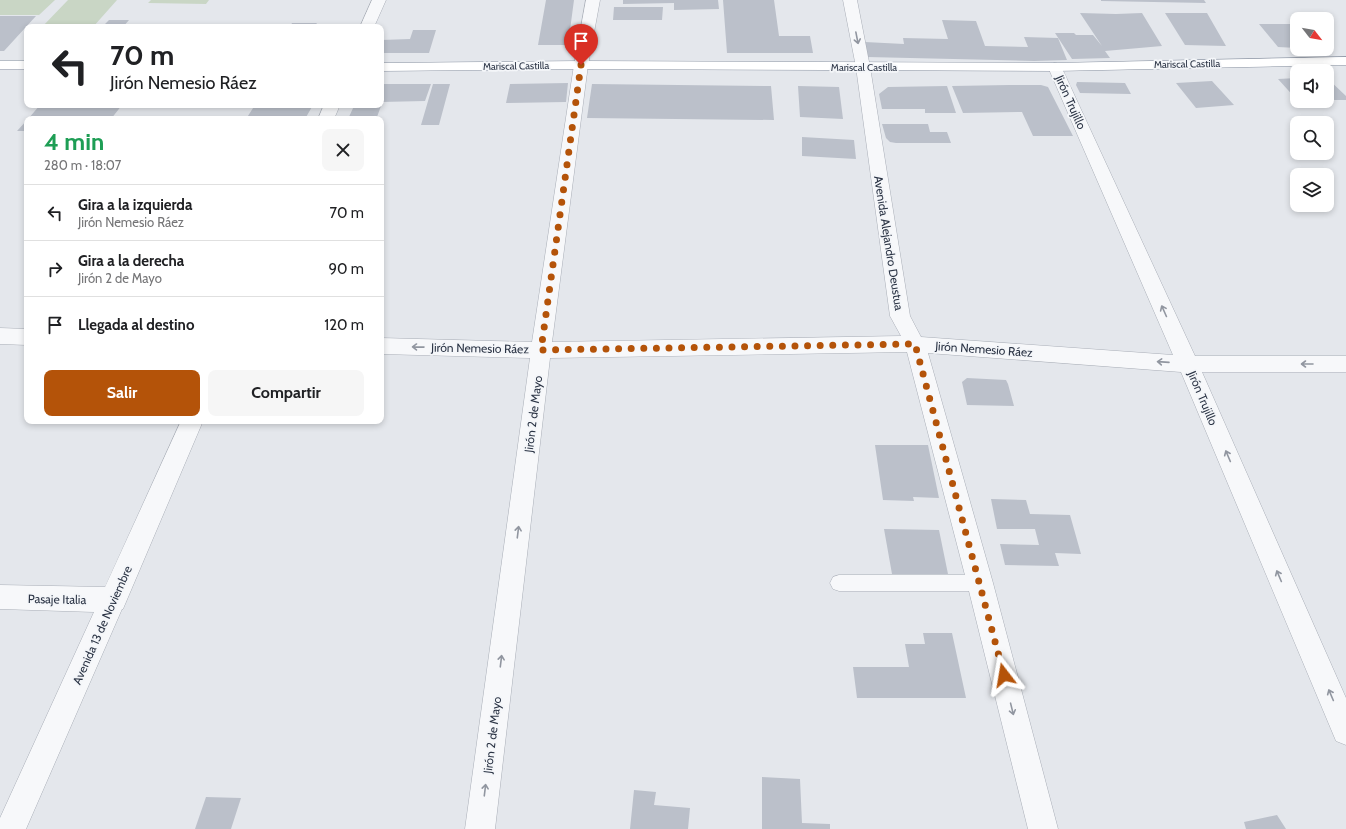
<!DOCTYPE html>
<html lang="es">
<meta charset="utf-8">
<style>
:root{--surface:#fff;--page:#f6f6f6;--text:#202124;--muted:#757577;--line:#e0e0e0;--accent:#b45309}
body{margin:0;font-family:Cabin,sans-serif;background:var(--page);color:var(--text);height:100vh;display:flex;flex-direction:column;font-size:15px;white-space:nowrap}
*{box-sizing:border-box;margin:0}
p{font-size:13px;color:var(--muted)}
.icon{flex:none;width:22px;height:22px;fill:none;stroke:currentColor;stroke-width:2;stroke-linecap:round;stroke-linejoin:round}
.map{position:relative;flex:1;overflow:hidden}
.drawer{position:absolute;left:24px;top:116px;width:360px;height:308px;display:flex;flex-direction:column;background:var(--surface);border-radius:8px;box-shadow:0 2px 6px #0003}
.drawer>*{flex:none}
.hud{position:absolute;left:24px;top:24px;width:360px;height:84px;border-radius:8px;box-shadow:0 2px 6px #0003;background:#fff;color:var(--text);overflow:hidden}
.needle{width:26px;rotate:121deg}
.buttons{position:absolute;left:1290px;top:12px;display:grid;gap:8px}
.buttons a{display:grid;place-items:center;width:44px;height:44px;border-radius:8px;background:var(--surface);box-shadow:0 2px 6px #0003;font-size:20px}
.pin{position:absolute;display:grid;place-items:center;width:34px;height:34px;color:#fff;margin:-41px -17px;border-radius:50% 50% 50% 0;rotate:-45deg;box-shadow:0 0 4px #0007}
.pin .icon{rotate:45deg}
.me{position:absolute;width:44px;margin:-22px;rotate:346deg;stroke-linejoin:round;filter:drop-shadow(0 0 3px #0008)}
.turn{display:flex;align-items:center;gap:14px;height:84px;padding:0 20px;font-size:18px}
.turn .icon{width:52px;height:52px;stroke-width:2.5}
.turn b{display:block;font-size:28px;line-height:34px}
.round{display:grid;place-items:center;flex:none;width:42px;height:42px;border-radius:8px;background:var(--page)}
.headline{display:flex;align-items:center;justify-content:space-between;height:68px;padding:0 20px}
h1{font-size:24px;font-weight:800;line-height:30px;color:#1e9e55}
.button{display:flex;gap:8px;margin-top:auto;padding:8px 20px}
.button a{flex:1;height:46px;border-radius:8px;background:var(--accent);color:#fff;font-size:16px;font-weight:800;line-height:46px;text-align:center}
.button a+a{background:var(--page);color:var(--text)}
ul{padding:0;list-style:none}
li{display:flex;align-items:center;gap:12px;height:56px;padding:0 20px;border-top:1px solid var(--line)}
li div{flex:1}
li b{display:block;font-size:15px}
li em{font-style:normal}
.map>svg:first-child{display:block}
.green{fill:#c9d6c5}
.building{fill:#bbc0ca}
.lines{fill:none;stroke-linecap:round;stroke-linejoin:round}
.service-casing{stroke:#a9aeb7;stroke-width:1}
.minor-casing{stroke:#a9aeb7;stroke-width:1}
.trunk-casing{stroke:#8b94a3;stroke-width:1}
.service{fill:#f7f8fa;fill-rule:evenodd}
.minor{fill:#f7f8fa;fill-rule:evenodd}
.trunk{fill:#fff;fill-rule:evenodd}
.oneway{stroke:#9196a0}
.route{stroke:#b45309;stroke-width:7;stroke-dasharray:0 12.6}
.labels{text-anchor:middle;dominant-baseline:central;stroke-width:3.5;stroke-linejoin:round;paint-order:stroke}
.far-street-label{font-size:10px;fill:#2b3445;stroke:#f4f6f9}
.street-label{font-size:12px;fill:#2b3445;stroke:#f4f6f9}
</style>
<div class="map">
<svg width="1346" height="829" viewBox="0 0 1346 829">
<rect width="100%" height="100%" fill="#e4e7ec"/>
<path class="green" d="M0,0H55L39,15H0Z
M68,0H117L93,27H42Z
M151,0H209L206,4L148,3Z"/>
<path class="building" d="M546,0H574L568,45H538Z
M623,0H718L719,9L674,10V3L623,4Z
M723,0H774L779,36H810L813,53H727Z
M1101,0H1204L1206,3L1101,1Z
M614,7H663L662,20H613Z
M1080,13L1116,14L1142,13L1162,46L1105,51L1110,58L1072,59L1055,33H1074L1076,35H1093L1102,46Z
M1165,13H1207L1226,46L1185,45Z
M0,16H36L4,51H0Z
M109,20H129L123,27H102Z
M942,20L976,21L985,46L1028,47L1024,37L1058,38L1067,60L1034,61L867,57L865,42L904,44L903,38L948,39Z
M292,23H317L314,27H290Z
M1259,24H1297V48L1278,47Z
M413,30H436L429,53H381V40L410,39Z
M1297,78V100L1278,79Z
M1327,78L1346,96V100H1327Z
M1212,81L1234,105L1196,108L1176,83Z
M1077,82L1125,83L1131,94L1080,93L1076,85Z
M568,83L566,102L506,103L510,84Z
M381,84H431L425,101L381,102Z
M433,84H450L439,125H421Z
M592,84L771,86L774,120L587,118Z
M1009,85H1041L1048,87L1073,136H1033L1022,112L963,113L952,86Z
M798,86L839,87L843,119L800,117Z
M947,86L956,113H925V109H882L879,94L888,87Z
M40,105H122L111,119H28Z
M255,105H313L305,119H246Z
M354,106H381L377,117H372L371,119H348Z
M27,120V131H17Z
M882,124H928L930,132H947L951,143H896L890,142L886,138Z
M802,137L854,140L856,159L802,156Z
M967,378L1006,380L1008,384L1014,406L967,405L962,382Z
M875,445H928L939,498L913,497L914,501L883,500Z
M991,499L1026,500L1030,514L1070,515L1081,554L1055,553L1059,566L1005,565L1000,544L1039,545L1035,529H997Z
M884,529L939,530L948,574H892Z
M923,633H952L966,698H857L853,667H909L905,644H925Z
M762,777L800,779L802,823L830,824V829H762Z
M634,790L656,792L654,805L690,808L688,829H630Z
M206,797L241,798L231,829H195Z
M1277,815L1286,829H1246L1244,822Z"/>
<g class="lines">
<defs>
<path id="service" d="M839,575H980L986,577L989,583L986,589L980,591H839L833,589L830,583L833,577Z"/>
<path id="minor" d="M372,0H386L374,27H360Z
M586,0H600L588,65L552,342L901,336L890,316L856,67L843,0H857L870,67L910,316L921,337L1173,355L1048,67L1050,64L1055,63L1060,64L1195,356H1346V372H1202L1346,698V745L1336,741L1181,372L928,353L993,583L1058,829H1028L967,583L907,352L550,358L495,829H465L530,358L381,354V338L532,342L574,65Z
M324,105H340L334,119H318Z
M0,328L27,329V345L0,344Z
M181,421H203L123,609H122L26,829H0V818L94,612L0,609V585L105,587Z"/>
<path id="trunk" d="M1346,57V65L1055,71L581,69L381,71V63L581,61L1055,63Z
M0,61H27V69H0Z"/>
</defs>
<use href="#service" class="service-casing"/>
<use href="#minor" class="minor-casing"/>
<use href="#trunk" class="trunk-casing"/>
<use href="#service" class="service"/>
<use href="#minor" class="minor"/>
<use href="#trunk" class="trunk"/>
</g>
<defs><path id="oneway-shaft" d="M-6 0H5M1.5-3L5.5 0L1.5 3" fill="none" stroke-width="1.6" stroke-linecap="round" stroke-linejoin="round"/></defs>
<g class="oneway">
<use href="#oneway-shaft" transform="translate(857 38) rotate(79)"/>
<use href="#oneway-shaft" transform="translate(1164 311) rotate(-114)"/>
<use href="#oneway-shaft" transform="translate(418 347) rotate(-179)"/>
<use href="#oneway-shaft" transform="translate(1163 362) rotate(-176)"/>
<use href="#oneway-shaft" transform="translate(1307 364) rotate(180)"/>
<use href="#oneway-shaft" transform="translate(1228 456) rotate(-113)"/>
<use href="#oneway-shaft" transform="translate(518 532) rotate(-83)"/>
<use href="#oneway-shaft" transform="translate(1279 576) rotate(-113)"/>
<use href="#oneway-shaft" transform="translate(501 661) rotate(-83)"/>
<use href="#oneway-shaft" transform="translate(1331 695) rotate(-113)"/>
<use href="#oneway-shaft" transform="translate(1012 709) rotate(76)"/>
<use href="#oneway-shaft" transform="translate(485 790) rotate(-83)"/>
</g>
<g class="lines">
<path class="route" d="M581,65L541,350L915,344L1004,675"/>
</g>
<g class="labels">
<g class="far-street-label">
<text transform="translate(1187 64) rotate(-1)">Mariscal Castilla</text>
<text transform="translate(516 66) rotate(-1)">Mariscal Castilla</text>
<text x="864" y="67">Mariscal Castilla</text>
</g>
<g class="street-label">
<text transform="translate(1071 102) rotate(66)">Jirón Trujillo</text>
<text transform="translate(889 243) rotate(81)">Avenida Alejandro Deustua</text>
<text transform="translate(480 348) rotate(1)">Jirón Nemesio Ráez</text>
<text transform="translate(984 349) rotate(4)">Jirón Nemesio Ráez</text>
<text transform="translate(1203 398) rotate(67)">Jirón Trujillo</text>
<text transform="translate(533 414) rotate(-83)">Jirón 2 de Mayo</text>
<text transform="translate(57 599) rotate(1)">Pasaje Italia</text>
<text transform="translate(102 625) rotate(-66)">Avenida 13 de Noviembre</text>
<text transform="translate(492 735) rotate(-83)">Jirón 2 de Mayo</text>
</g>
</g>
</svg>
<div class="buttons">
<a><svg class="needle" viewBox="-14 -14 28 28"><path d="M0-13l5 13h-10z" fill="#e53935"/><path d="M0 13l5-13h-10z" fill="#757577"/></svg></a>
<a><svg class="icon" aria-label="sound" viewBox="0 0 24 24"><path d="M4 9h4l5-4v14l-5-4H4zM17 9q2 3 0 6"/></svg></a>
<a><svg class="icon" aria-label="search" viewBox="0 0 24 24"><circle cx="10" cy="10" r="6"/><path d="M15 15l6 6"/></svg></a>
<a><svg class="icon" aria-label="layers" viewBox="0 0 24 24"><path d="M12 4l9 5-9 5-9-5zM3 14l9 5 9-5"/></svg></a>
</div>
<div class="pin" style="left:581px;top:65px;background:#d93025"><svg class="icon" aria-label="arrive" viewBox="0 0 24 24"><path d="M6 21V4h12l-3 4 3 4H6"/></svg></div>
<svg class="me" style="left:1004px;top:675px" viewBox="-20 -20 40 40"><path d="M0-17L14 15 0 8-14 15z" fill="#b45309" stroke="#fff" stroke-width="4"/></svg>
<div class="hud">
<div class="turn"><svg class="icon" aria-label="left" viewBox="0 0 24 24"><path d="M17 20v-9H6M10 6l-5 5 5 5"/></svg><div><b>70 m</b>Jirón Nemesio Ráez</div></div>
</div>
<section class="drawer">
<div class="headline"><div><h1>4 min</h1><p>280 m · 18:07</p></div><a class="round"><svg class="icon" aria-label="close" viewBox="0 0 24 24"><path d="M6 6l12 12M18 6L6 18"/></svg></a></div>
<ul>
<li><svg class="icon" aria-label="left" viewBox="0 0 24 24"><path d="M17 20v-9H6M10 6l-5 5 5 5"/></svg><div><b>Gira a la izquierda</b><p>Jirón Nemesio Ráez</p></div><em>70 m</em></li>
<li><svg class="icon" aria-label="right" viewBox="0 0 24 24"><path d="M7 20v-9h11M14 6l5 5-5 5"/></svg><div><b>Gira a la derecha</b><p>Jirón 2 de Mayo</p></div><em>90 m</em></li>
<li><svg class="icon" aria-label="arrive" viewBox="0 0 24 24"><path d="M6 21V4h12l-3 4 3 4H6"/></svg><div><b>Llegada al destino</b></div><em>120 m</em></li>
</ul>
<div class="button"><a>Salir</a><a>Compartir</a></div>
</section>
</div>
